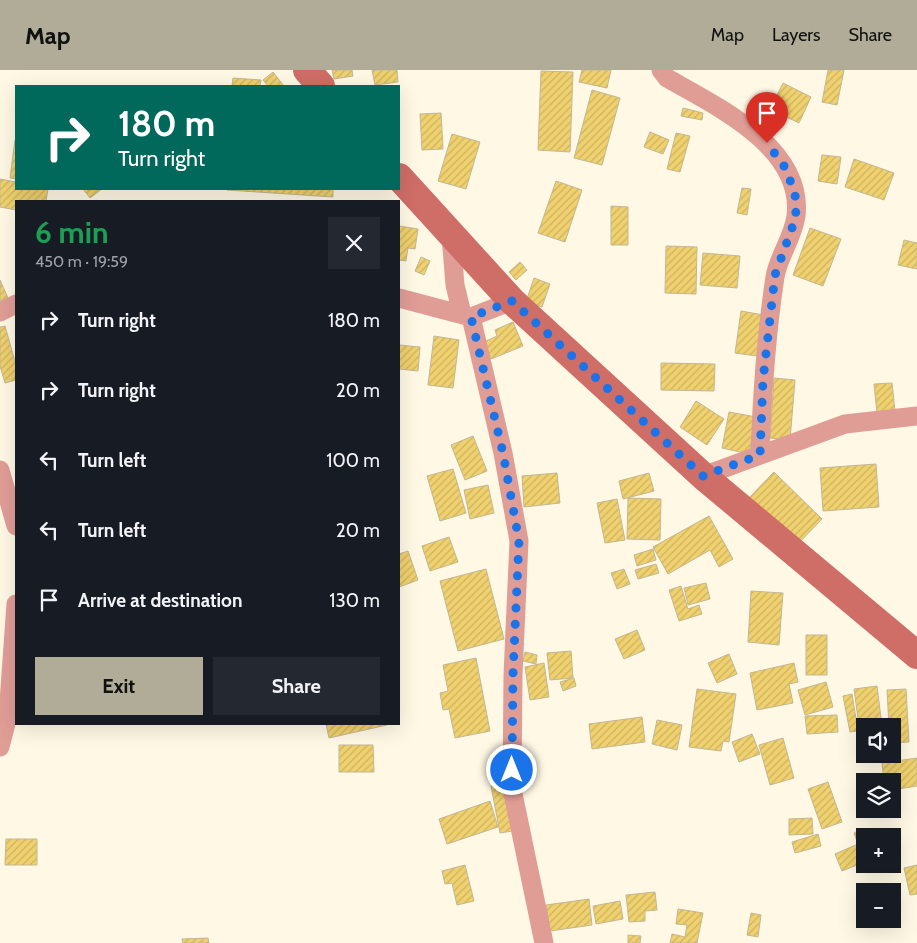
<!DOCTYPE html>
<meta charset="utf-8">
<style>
:root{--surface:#171b24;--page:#242831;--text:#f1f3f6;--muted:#9ea1a6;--accent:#b0ac97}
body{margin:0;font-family:Cabin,sans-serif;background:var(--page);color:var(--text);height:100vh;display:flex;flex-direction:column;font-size:19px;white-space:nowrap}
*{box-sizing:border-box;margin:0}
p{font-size:16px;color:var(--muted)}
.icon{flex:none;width:28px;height:28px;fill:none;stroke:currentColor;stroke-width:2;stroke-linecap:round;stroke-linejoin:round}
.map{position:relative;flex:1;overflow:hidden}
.details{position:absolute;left:15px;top:130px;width:385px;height:525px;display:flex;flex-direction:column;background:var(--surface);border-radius:0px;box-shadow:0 5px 20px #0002}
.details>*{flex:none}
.guide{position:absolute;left:15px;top:15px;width:385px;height:105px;border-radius:0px;box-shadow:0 5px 20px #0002;background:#00695c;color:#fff;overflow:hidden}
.buttons{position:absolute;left:856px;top:648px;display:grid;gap:10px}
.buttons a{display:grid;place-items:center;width:45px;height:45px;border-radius:0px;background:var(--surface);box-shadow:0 5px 20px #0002;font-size:25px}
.pin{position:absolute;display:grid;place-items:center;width:42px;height:42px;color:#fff;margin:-51px -21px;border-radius:50% 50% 50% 0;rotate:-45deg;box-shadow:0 0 5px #0007}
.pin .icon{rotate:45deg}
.me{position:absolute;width:55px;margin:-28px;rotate:0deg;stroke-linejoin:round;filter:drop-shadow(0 0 4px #0008)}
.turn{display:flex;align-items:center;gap:18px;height:105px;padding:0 20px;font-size:22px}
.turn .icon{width:65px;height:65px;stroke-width:2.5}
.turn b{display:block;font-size:35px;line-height:42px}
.round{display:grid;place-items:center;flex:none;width:52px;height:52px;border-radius:0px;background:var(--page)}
.overview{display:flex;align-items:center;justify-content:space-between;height:85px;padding:0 20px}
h1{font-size:30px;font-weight:700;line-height:38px;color:#1e9e55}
.action{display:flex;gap:10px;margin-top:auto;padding:10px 20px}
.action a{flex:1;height:58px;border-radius:0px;background:var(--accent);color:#111;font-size:20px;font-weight:700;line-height:58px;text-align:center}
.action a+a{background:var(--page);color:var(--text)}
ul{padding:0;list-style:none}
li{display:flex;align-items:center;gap:15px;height:70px;padding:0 20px}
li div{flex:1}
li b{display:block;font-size:19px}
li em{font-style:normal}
header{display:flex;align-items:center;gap:30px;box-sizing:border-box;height:70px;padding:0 25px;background:var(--accent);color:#111}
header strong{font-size:24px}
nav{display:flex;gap:28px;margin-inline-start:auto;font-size:18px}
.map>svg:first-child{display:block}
.building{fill:url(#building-hatch);stroke:#c2b796}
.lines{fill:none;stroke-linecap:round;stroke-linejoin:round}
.street{stroke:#e09d96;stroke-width:19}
.secondary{stroke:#cf6d67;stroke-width:28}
.route{stroke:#1a73e8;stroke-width:9;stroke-dasharray:0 16.2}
</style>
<header>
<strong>Map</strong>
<nav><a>Map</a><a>Layers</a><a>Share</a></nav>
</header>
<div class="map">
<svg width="917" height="873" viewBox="0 0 917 873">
<defs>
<pattern id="building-hatch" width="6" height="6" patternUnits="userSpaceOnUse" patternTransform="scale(1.25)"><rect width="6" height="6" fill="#f0d16f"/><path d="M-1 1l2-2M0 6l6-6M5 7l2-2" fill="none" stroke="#cdb35f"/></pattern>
</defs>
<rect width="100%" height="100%" fill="#fff8e4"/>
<path class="building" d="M332,0H352L353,6L334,9Z
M372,0H397L398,12L375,15Z
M582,0H611L607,18L579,12Z
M828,0H844L837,35L822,32Z
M541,1L573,2L570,82L538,80Z
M273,2L284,16H268L263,10Z
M233,8L261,10L260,16H232Z
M783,13L811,27L799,53L770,39Z
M592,20L620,28L602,95L574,88Z
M683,38L703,43L702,50L681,46Z
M441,43L443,79L422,80L420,44Z
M650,62L669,70L663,84L644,77Z
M676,63L690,66L680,102L667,99Z
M452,64L480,72L466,119L438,111Z
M15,70L16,71V109L10,108Z
M822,85L841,87L837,114L818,111Z
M854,89L894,103L884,130L845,117Z
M0,109L16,112V119H48L46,131H16V140L0,137Z
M556,111L582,120L565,172L538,163Z
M742,118L751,119L747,145L737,143Z
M83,119H102L90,128Z
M227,119H333V127L227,120Z
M611,136L628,137V175H611Z
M399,156L418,159L415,179L408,178L406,191L399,190Z
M810,158L841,169L823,216L793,205Z
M904,170L917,173V199L898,195Z
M666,176L697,177L696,224L665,223Z
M703,183L740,186L737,218L700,215Z
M421,187L430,191L424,205L415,201Z
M520,192L527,200L516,210L509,202Z
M534,208L550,214L542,237L526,232Z
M0,210L8,228L0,231Z
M741,241L764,245L757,286L735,283Z
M513,252L523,276L491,289L484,272L497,266L495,260Z
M5,256L16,295V310L5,313L0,296V257Z
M434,266L459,270L453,318L428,315Z
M399,275L420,277L418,301L399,299Z
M661,293L715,294L714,321L661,320Z
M774,308L795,310L790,370L770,368Z
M892,313L895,341L877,343L874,314Z
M696,331L724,349L707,375L680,357Z
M729,342L756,347L749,384L722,378Z
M473,366L487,401L465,410L451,375Z
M876,394L879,437L823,441L820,398Z
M453,399L466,443L440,451L427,406Z
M774,402L822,449L794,478L746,431Z
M557,403L560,433L524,437L522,406Z
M649,403L654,421L623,429L619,411Z
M488,415L494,443L470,449L464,420Z
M628,428L661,429L660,470L627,469Z
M617,429L625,470L605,473L597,433Z
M709,446L733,489L719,497L710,480L668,504L653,477Z
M449,467L458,492L430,501L422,476Z
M653,479L656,490L637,496L634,485Z
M408,481L418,510L399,517V484Z
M656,494L659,503L638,509L635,500Z
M486,499L504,569L458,581L440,511Z
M624,499L630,514L617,519L611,503Z
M706,513L710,529L688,535L684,518Z
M681,516L688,539L699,535L702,544L679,551L669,520Z
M751,521L783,523L779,575L748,572Z
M637,560L645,580L624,589L615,569Z
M806,565H827V605H806Z
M571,581L573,608L550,610L547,583Z
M525,582L537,585L536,594L523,591Z
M729,584L737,604L717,613L708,593Z
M476,588L490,661L455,668L449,639L443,640L440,623L448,621L443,595Z
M544,593L549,627L530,630L525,597Z
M794,593L798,612L789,614L793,633L757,640L750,603Z
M574,608L576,616L563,621L560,612Z
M826,612L833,637L805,645L798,620Z
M877,616L882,656H865V670L861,671L854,619Z
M697,619L736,624L729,672L723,671L721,681L689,677Z
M906,619L909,672L892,673V656H889L887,620Z
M852,624L858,661L850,662L843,626Z
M837,645L838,662L807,664L805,646Z
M642,647L645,672L592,679L589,654Z
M657,650L682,655L677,680L652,674Z
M326,654H387V655L329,668Z
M752,664L760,684L739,692L732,672Z
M783,668L794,708L770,715L759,675Z
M339,675H373L374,702H339Z
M917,688V716L892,720V711H884L882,693Z
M828,712L842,752L822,759L808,719Z
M504,714L512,761L500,763L491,716Z
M490,731L498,757L447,774L439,749Z
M812,748L813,764L789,765V749Z
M860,760L865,771V792L842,801L835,784L858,774L854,763Z
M818,764L821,776L795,783L792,772Z
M6,769H37V795H5Z
M465,795L474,831L457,835L452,813L445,814L442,801Z
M917,795V824L910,825L904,798Z
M655,822L657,840L645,841V851L629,852L626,825Z
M589,829L592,855L550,861L546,835Z
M620,831L623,849L596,854L593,836Z
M678,839L703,843L697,873H670L672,864L685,867L687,855L676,854Z
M751,843L761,845L758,867L747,865Z
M628,865L641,866L640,873H628Z
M208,868L209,873H183L182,869Z"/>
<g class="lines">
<path class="street" d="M661,0L667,8C716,36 804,77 796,146C793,168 778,187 775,207C766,266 762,326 760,385
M451,166L455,215L462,244
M399,228L471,247L512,231
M0,242L16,234
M471,247L503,383L519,471L513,605L512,719L544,873
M0,400L16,456
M703,406L845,354L917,346
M0,677L8,646L16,534"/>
<path class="secondary" d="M307,0L321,16
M399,107L512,231L703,406L917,585"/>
</g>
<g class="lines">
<path class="route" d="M512,700L513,604L519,471L503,383L471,247L512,231L703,406L760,385L763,310L775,205L796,147L795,122L784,96L767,73"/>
</g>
</svg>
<div class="buttons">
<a><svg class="icon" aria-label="sound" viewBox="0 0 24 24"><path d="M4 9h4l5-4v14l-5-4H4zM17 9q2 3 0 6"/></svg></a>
<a><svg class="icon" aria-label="layers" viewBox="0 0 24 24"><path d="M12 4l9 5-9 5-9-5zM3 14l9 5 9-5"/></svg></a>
<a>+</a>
<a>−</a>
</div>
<div class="pin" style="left:767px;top:73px;background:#d93025"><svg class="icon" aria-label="arrive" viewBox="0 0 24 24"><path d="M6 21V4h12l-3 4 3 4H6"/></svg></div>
<svg class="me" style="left:512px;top:700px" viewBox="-20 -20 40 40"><circle r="17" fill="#1a73e8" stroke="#fff" stroke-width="3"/><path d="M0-11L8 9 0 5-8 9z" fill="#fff"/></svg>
<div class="guide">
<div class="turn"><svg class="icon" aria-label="right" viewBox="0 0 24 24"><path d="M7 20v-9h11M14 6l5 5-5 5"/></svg><div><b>180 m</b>Turn right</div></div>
</div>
<section class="details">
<div class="overview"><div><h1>6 min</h1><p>450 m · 19:59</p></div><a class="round"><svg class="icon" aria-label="close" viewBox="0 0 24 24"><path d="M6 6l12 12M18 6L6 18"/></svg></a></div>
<ul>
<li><svg class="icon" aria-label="right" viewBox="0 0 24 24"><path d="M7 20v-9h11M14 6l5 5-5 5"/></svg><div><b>Turn right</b></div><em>180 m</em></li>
<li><svg class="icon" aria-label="right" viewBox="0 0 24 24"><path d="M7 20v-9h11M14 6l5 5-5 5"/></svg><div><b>Turn right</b></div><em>20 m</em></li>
<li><svg class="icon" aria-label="left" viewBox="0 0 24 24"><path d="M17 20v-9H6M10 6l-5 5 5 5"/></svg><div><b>Turn left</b></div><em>100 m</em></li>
<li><svg class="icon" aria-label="left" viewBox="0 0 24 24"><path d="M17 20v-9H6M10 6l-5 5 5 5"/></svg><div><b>Turn left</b></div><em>20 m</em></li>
<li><svg class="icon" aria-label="arrive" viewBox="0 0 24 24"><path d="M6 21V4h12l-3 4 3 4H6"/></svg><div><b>Arrive at destination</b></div><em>130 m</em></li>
</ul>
<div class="action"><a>Exit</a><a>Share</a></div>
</section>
</div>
